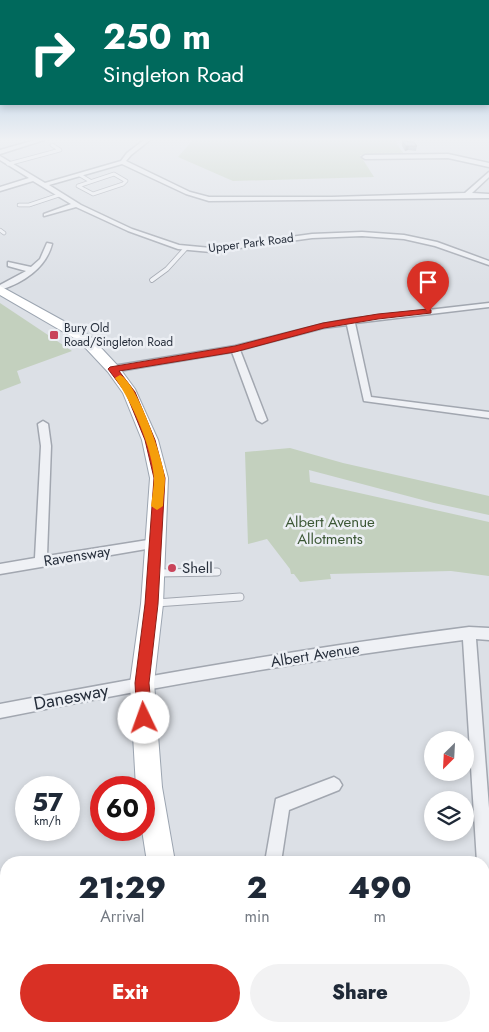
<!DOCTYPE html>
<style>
:root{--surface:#fff;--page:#f2f2f3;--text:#1f2937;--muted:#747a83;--accent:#d93025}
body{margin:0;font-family:Jost,sans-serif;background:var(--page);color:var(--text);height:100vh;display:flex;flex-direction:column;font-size:19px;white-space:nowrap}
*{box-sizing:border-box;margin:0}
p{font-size:16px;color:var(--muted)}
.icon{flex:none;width:28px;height:28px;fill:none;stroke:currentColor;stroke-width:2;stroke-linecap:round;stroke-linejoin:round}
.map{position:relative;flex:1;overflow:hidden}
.panel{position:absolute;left:0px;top:856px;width:490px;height:176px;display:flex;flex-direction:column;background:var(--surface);border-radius:20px 20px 0 0;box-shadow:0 2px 8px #0003}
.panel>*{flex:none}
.top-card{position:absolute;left:0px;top:0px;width:490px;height:105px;box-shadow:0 2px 8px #0003;background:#00695c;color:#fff;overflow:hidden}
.needle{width:32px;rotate:204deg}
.buttons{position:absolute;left:424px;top:731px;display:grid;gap:10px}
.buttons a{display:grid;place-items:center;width:50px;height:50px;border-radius:50%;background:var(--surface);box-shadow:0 2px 8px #0003;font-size:25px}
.speed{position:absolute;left:15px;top:776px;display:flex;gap:10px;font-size:25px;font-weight:700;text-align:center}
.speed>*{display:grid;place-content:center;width:65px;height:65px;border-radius:50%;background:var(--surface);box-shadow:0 2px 8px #0003;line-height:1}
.speed small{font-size:12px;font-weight:400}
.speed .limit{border:8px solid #d22;background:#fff;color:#111}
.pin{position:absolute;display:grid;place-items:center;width:42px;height:42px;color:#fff;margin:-51px -21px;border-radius:50% 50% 50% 0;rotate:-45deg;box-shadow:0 0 5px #0007}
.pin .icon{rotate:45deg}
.me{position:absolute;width:55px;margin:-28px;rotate:357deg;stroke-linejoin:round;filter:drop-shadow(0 0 4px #0008)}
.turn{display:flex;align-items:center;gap:18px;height:105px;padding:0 20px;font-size:22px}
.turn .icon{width:65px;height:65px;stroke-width:2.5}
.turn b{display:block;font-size:35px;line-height:42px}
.eta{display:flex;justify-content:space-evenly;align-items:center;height:85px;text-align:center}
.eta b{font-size:30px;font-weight:800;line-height:35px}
.cta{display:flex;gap:10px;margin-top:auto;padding:10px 20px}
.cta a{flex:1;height:58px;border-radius:30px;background:var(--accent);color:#fff;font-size:20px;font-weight:800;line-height:58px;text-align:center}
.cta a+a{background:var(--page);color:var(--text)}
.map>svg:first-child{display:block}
.green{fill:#c3d0be}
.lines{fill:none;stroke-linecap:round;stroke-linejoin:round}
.service-far3-casing{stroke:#a2a7b0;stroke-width:4.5}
.service-far2-casing{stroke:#a2a7b0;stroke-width:5.5}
.service-far1-casing{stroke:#a2a7b0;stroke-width:9}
.service-casing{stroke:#a2a7b0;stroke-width:11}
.minor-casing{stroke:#a2a7b0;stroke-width:3}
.primary-casing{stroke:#9ca5b1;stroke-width:2}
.service-far3{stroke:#eff1f5;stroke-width:3}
.service-far2{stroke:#eff1f5;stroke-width:4}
.service-far1{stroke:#eff1f5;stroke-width:7}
.service{stroke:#eff1f5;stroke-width:9}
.minor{fill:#eff1f5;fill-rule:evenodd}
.primary{fill:#fff;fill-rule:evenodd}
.wall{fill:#9ba0a8}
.shaded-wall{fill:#7e8288}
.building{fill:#b4bac3;stroke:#7e8288}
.route{fill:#d93025;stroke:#8d1f18}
.slow{fill:#f59e0b}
.poi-dot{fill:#c9445a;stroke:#eceff4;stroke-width:2}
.labels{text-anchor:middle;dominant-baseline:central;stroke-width:5;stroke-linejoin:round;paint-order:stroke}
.far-street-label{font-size:12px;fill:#272f3c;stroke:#eceff4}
.far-poi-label{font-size:12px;fill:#272f3c;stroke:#eceff4;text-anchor:start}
.park-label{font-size:15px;fill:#3c5735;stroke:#eceff4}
.street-label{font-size:15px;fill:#272f3c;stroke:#eceff4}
.poi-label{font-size:15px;fill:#272f3c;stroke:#eceff4;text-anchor:start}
.near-street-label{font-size:18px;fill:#272f3c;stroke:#eceff4}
</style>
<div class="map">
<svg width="489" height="1032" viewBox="0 0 489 1032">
<rect width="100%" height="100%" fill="#dce0e6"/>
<path class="green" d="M193,140H397L396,143L404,154L360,155L374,177L233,181L178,157Z
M0,303L72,351L17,371L21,383L0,391Z
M290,448L343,463L489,496V515L434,503L309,470L310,482L489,522V576L451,571L330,574L331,579L300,582L294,574H291L290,569L267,539L248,544L245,452Z"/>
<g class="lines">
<defs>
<path id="service-far3" d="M8,164L60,150L52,145
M114,174L126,181L123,184L93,194L78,186Z
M80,175L90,181
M19,205H29L59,195
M0,230L4,233"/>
<path id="service-far2" d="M152,280L167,269L186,248"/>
<path id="service-far1" d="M158,573L217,572
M156,603L240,597"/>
<path id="service" d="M217,1026L218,1032
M293,1026L295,1032"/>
<path id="minor" d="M35,140H44L0,154V150Z
M144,140H150L131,155L126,161L190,192L209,197H332L465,193L489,172V177L472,193L489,194V198L209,201L186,194L122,164L49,185L81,205L132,229L179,245L211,248L312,234L362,232L404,235L437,242L489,261V265L435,246L404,239L362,236L312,238L211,252L178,249L128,231L76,207L44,216V214L71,204L33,181L0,191V187L29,178L0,160V156L45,183L121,161L127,153Z
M448,154L489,163V167L448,158L365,159L362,157L365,155Z
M47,243L52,244C46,268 23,283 0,290V285L26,271L8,266V262L31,267L40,259Z
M489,303V307L355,323L371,397L489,412V418L364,401L347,325L323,328L240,350L267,420L262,423L257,420L232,352L113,372L109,369L113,366L235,346L323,324L350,319Z
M43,421L48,424L51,446L47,556L154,539L158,541L160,544L158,547L0,574V564L35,558L41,446L38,424Z
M469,627L489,628V640L476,639L489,808V931L484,929V862H477L463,640C308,660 153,687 0,718V704C156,674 312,647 469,627Z
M334,777L339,780L342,785L339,790L289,810L281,862H265L276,799Z
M6,954V972L0,974V956Z
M484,984L489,985V1003L484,1002Z
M383,1026H403L405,1032H385Z"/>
<path id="primary" d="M0,286L89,335L118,366L135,389L158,440L168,478L163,604L154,683L162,787L175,862H147L142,830L144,788L136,787L130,683L141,604L150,478L142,440L123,393L108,372L79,341L0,295Z
M174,1026H206L207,1032H175Z"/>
</defs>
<use href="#service-far3" class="service-far3-casing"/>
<use href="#service-far2" class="service-far2-casing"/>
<use href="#service-far1" class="service-far1-casing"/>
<use href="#service" class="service-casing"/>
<use href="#minor" class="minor-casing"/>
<use href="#primary" class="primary-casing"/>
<use href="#service-far3" class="service-far3"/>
<use href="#service-far2" class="service-far2"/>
<use href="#service-far1" class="service-far1"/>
<use href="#service" class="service"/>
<use href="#minor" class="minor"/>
<use href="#primary" class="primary"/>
</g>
<path class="wall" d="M402,141L417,146L416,151L408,150L405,151L402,146Z"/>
<path class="shaded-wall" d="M406,146H409L408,150L405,151Z"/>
<path class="building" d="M402,141L414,142L417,146H406Z"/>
<linearGradient id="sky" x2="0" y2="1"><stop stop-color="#88b2da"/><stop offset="0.49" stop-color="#eff1f4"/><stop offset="1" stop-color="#eff1f4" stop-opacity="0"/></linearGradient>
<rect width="489" height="285" fill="url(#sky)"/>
<path class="route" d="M428,309L431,310V313L378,319L324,328L235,352L119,371L135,392L155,440L165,478L158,604L149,683L152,718L150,723L144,725L139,723L137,718L135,683L145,604L154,478L145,440L126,393L108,369L110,367L235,346L323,323L378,314Z"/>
<path class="slow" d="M120,375C137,382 163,459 165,478C165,487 163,497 163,506L157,510L151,506C152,497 154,488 154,479C153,449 132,402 115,378Z"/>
<g class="poi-dot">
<rect x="49" y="330" width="10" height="10" rx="2.5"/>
<circle cx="172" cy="568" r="5"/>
</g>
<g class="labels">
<g class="far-street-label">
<text transform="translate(251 243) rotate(-7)">Upper Park Road</text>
</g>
<g class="far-poi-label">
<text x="64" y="328">Bury Old<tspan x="64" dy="14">Road/Singleton Road</tspan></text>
</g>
<g class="park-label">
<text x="330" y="522">Albert Avenue<tspan x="330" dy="17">Allotments</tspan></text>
</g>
<g class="street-label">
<text transform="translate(77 556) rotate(-9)">Ravensway</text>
<text transform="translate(315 655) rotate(-9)">Albert Avenue</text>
</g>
<g class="poi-label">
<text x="182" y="568">Shell</text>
</g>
<g class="near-street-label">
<text transform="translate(71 697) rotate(-11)">Danesway</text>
</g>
</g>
</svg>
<div class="buttons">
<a><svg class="needle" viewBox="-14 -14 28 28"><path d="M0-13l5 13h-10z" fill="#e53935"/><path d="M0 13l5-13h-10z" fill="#747a83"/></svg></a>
<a><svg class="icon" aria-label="layers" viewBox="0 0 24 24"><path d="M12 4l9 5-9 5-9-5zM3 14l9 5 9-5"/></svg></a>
</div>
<div class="speed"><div>57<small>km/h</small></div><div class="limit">60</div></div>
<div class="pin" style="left:428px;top:312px;background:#d93025"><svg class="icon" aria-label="arrive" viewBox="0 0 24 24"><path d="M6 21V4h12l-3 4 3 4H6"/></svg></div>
<svg class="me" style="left:144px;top:718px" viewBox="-20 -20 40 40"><circle r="19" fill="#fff"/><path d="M0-13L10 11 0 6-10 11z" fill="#d93025"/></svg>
<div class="top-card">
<div class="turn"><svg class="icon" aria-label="right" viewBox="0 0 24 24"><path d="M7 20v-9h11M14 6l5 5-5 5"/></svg><div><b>250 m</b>Singleton Road</div></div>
</div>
<section class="panel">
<div class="eta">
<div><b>21:29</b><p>Arrival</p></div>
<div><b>2</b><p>min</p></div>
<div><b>490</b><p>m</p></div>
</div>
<div class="cta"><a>Exit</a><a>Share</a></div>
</section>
</div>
